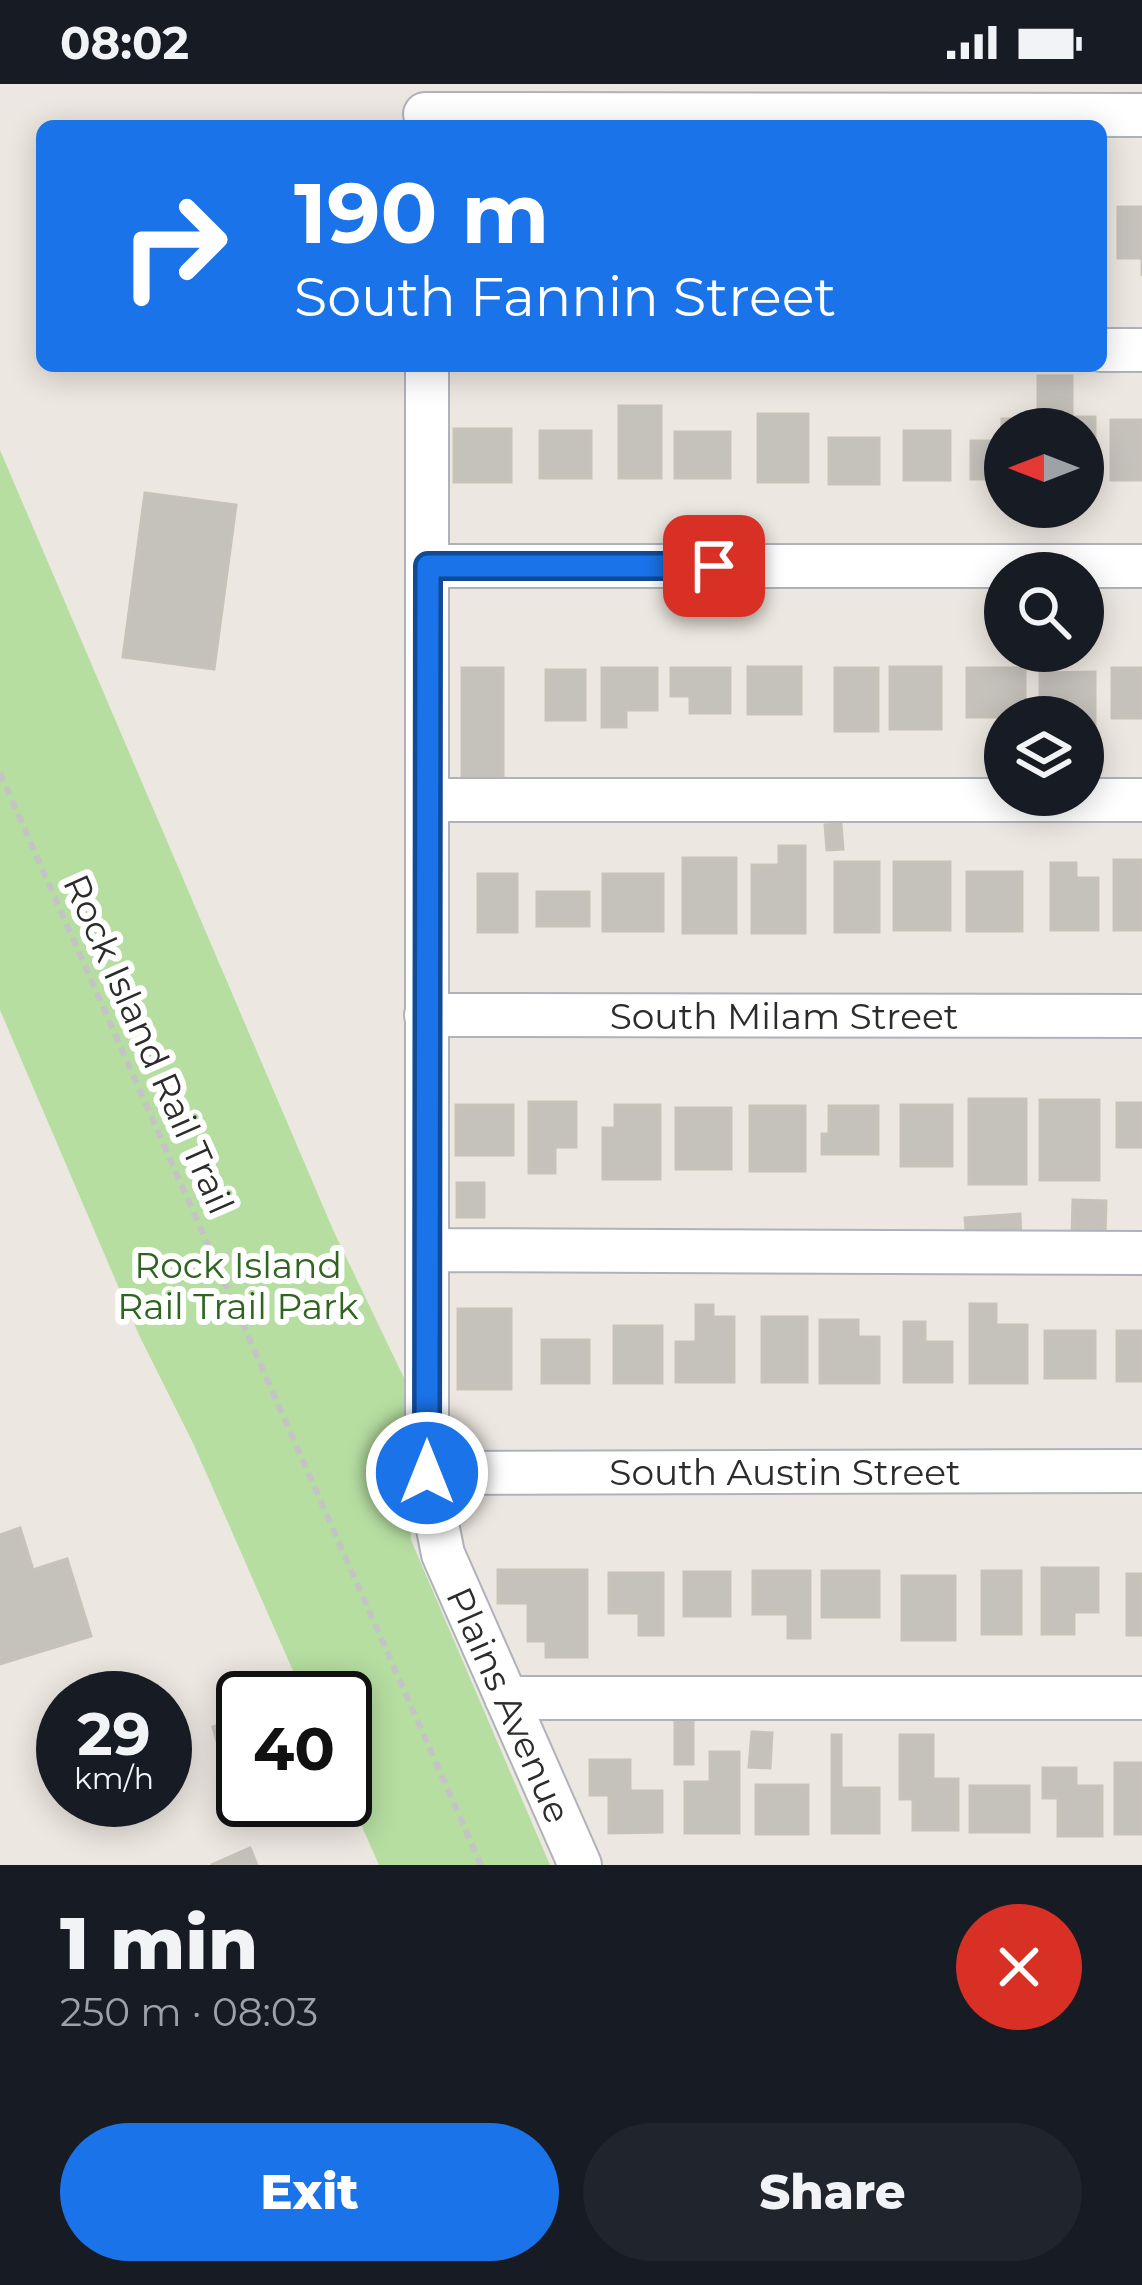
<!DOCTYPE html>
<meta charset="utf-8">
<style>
:root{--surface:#171b24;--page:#20242c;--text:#f1f3f6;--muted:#9ea1a6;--accent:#1a73e8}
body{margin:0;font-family:Montserrat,sans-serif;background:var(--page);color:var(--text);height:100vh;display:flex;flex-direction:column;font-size:45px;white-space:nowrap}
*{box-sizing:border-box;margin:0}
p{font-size:39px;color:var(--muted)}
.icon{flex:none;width:66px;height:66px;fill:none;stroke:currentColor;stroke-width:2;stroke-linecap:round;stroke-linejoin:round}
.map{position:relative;height:1781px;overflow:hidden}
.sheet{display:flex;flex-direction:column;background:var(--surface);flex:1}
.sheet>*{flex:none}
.banner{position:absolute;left:36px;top:36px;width:1071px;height:252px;border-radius:18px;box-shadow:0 6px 30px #0003;background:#1a73e8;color:#fff;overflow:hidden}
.needle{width:78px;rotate:270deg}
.fabs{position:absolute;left:984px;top:324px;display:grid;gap:24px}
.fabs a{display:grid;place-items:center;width:120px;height:120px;border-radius:50%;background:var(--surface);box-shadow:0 6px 30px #0003;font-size:60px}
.speed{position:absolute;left:36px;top:1587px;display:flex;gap:24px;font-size:60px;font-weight:700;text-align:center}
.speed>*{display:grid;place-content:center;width:156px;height:156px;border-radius:50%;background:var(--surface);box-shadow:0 6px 30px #0003;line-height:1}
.speed small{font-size:30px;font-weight:400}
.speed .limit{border:6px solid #111;border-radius:18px;background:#fff;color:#111}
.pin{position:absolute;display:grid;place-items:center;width:102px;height:102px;color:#fff;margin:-51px;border-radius:24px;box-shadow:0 6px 18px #0006}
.me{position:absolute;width:132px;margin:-66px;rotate:0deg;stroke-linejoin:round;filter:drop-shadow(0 0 9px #0008)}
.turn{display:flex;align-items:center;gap:42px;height:252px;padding:0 60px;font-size:54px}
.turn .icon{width:156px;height:156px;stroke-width:2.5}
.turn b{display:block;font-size:84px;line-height:102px}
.round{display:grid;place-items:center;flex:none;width:126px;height:126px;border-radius:63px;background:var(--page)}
.overview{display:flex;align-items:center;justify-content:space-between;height:204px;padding:0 60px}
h1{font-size:72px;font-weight:800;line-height:90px}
.cta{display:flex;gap:24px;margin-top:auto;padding:24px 60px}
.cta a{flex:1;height:138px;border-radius:72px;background:var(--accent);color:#fff;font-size:48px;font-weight:800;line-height:138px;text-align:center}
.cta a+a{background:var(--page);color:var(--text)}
.status{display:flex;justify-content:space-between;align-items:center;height:84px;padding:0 60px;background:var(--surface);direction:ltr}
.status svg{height:33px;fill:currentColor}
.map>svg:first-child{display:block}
.green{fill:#b6dea1}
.building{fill:#c5c1bb;stroke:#c8c3b9;stroke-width:3}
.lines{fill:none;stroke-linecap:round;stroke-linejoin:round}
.minor-casing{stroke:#b0b2bb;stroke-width:46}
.path{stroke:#c4c4c4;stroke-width:6;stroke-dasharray:9 6;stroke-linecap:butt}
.minor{stroke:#fff;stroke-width:42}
.route-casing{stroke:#114b97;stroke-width:30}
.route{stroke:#1a73e8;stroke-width:21}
.labels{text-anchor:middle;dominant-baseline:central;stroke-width:12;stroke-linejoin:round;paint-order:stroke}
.street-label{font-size:36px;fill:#2c2c2c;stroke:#fff}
.park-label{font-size:36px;fill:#2f6421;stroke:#fff}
</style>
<div class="status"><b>08:02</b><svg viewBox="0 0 49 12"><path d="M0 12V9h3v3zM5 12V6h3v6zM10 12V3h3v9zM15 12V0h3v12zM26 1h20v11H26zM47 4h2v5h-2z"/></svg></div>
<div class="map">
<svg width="1142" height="1781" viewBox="0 0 1142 1781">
<rect width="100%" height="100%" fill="#ece7e0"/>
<path class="green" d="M0,366L334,1148L404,1294L411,1456L550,1781H379L345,1704V1614H305L193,1359L139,1251L0,926Z"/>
<path class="building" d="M1118,123H1142V192V174H1118Z
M1038,292H1072V333H1095V393H1083V345H1038Z
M619,322H661V394H619Z
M758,330H808V398H758Z
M1002,335H1025V345H1005V395H971V357H1002Z
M1111,336H1142V396H1111Z
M454,345H511V398H454Z
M540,347H591V394H540Z
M904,347H950V396H904Z
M675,348H730V394H675Z
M829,354H879V400H829Z
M145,409L236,421L214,585L123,573Z
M748,583H801V630H748Z
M890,583H941V645H890Z
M462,584H503V696H462Z
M602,584H657V626H626V643H602Z
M671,584H730V629H690V612H671Z
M835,584H878V647H835Z
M967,584H1025V633H967Z
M1112,584H1142V634H1112Z
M546,586H585V636H546Z
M1095,588V662H1083V633H1040V589Z
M841,740L843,765L827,766L825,741Z
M779,762H805V849H752V781H779Z
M683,774H736V849H683Z
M1114,776H1142V846H1114Z
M835,778H879V848H835Z
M894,778H950V846H894Z
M1051,779H1076V794H1098V846H1051Z
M967,788H1022V847H967Z
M478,790H517V848H478Z
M603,790H663V847H603Z
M537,808H589V842H537Z
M969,1015H1026V1100H969Z
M1040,1016H1099V1096H1040Z
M529,1018H576V1063H555V1089H529Z
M1117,1019H1142V1063H1117Z
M456,1021H513V1071H456Z
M615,1021H660V1095H603V1044H615Z
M901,1021H952V1082H901Z
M750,1022H805V1087H750Z
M829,1022H878V1070H822V1050H829Z
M676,1024H731V1085H676Z
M457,1099H484V1133H457Z
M1073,1116L1106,1117L1105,1152L1072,1151Z
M1020,1130L1021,1154L967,1158L965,1134Z
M970,1220H996V1241H1027V1299H970Z
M696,1221H713V1233H734V1298H676V1258H696Z
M458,1225H511V1305H458Z
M762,1233H807V1298H762Z
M820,1236H858V1253H879V1299H820Z
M904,1238H925V1258H952V1298H904Z
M614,1242H662V1299H614Z
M1045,1247H1095V1294H1045Z
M1117,1247H1142V1297H1117Z
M542,1256H589V1299H542Z
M20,1444L33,1486L67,1475L91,1552L0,1580V1451Z
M1042,1484H1098V1528H1074V1550H1042Z
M498,1486H587V1573H546V1557H528V1519H498Z
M753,1487H810V1554H788V1530H753Z
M822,1487H879V1533H822Z
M982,1487H1021V1550H982Z
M684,1488H730V1532H684Z
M609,1489H663V1551H639V1529H609Z
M1127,1490H1142V1551H1127Z
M902,1492H955V1556H902Z
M243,1634V1681L225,1686L213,1643Z
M675,1636H693V1680H675Z
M752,1648L772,1649L770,1684L749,1683Z
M832,1651H841V1704H879V1749H832Z
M900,1651H933V1695H958V1746H913V1715H900Z
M710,1668H739V1749H685V1698H710Z
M590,1676H630V1707H662V1748L609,1749V1711H590Z
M1115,1679H1142V1750H1115Z
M1043,1684H1076V1702H1102V1752H1058V1714H1043Z
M756,1701H808V1750H756Z
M970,1702H1029V1748H970Z
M250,1764L257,1781H211Z"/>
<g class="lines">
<defs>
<path id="minor" d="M425,30L1142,31
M1101,266H1142
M427,282V1389L443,1470L580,1781
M428,482H1142
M427,716H1142
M426,931L1142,932
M427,1166L1142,1169
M427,1389L1142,1387
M506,1614H1142"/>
</defs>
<use href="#minor" class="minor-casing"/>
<path class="path" d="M0,689L481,1781"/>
<use href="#minor" class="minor"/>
</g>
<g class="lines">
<defs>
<path id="route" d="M427,1389L428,482H714"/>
</defs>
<use href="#route" class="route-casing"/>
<use href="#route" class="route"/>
</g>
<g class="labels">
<g class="street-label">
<text x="784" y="932">South Milam Street</text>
<text transform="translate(149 960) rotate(66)">Rock Island Rail Trail</text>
<text x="785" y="1388">South Austin Street</text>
<text transform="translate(509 1621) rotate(66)">Plains Avenue</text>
</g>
<g class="park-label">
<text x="238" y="1181">Rock Island<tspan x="238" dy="41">Rail Trail Park</tspan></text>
</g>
</g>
</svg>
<div class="fabs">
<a><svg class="needle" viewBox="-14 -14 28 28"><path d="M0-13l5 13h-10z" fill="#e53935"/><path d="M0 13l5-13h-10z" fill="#9ea1a6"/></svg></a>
<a><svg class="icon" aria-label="search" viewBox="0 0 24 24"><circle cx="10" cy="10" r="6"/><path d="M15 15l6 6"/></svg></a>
<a><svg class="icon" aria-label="layers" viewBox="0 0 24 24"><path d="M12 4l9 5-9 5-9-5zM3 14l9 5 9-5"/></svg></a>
</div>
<div class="speed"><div>29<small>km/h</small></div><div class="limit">40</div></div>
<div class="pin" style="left:714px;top:482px;background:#d93025"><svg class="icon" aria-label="arrive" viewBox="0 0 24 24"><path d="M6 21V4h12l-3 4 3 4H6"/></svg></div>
<svg class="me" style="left:427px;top:1389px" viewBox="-20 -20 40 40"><circle r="17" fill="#1a73e8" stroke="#fff" stroke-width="3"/><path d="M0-11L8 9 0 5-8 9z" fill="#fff"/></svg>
<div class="banner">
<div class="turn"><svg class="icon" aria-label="right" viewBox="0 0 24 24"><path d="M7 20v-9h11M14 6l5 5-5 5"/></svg><div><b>190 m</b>South Fannin Street</div></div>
</div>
</div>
<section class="sheet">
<div class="overview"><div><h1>1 min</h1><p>250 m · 08:03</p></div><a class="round" style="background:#d93025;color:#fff"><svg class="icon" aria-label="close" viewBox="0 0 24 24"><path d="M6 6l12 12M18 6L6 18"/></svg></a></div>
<div class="cta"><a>Exit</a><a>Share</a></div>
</section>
